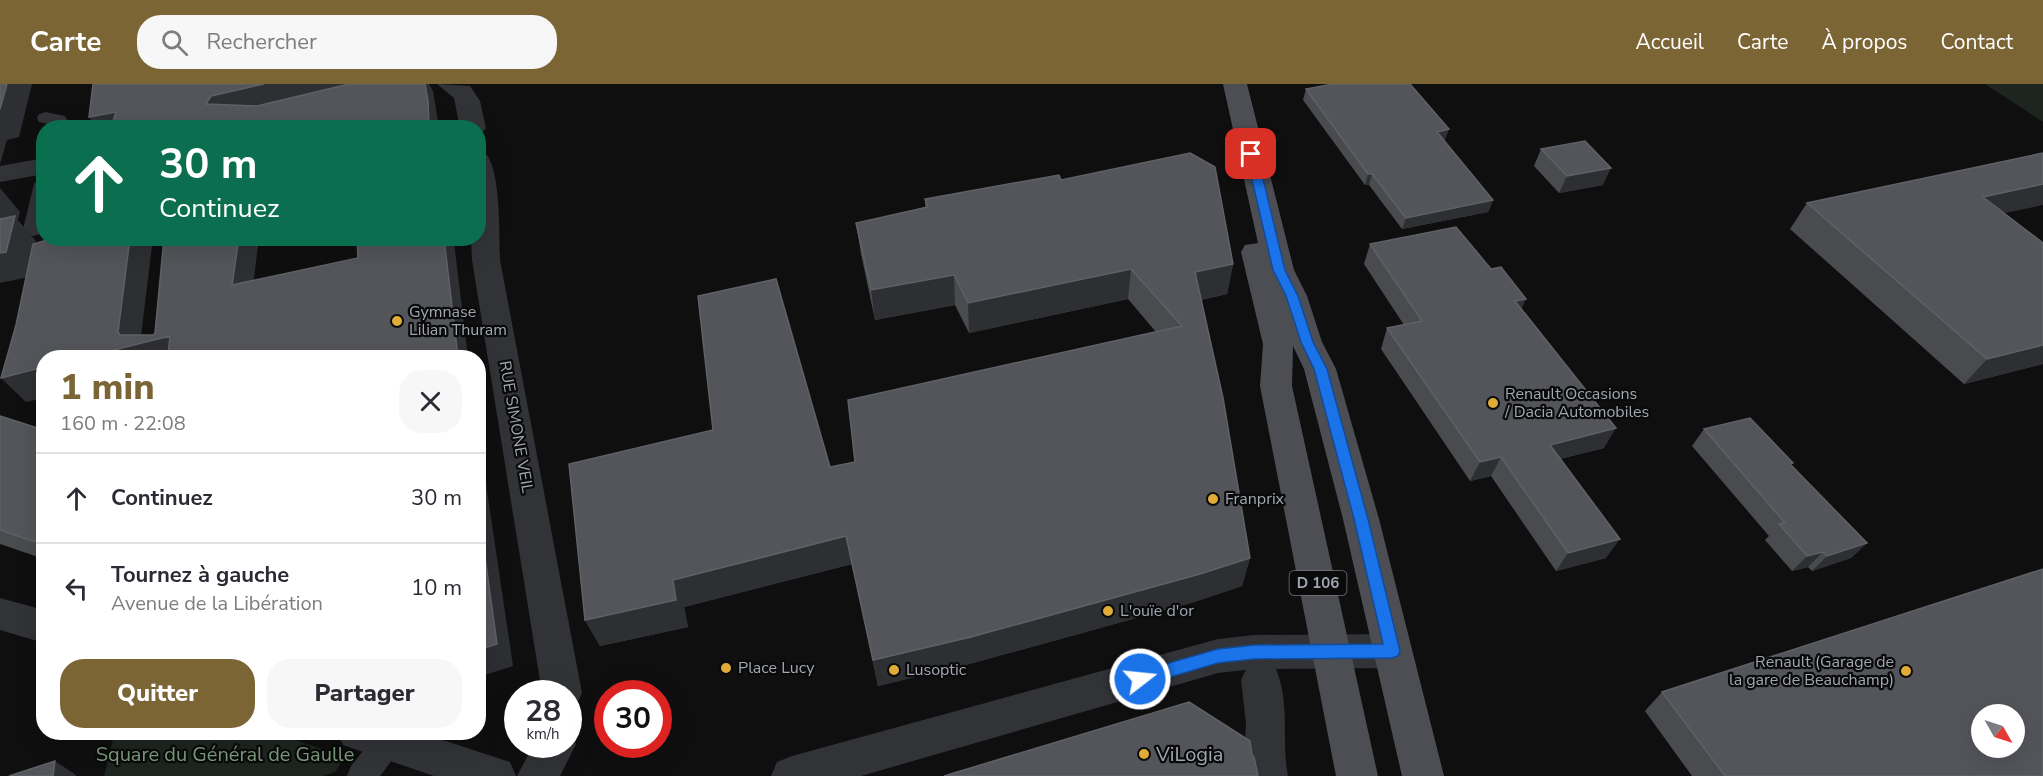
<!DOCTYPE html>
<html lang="fr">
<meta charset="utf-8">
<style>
:root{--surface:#fff;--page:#f7f7f7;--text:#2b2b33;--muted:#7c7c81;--line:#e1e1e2;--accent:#7c6535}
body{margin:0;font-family:"Nunito Sans",sans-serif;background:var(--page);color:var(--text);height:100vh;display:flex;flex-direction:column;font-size:22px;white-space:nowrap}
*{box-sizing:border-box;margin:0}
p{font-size:20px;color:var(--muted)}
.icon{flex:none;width:33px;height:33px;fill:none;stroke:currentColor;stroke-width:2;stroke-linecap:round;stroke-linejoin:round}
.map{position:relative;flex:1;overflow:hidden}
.details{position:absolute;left:36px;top:266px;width:450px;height:390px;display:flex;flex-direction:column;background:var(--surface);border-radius:24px;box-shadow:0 6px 24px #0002}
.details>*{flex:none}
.top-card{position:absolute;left:36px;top:36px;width:450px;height:126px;border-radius:24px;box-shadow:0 6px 24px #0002;background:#0b6e4f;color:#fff;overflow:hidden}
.needle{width:39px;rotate:129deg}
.buttons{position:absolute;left:1971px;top:620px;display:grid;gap:12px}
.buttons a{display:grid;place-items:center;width:54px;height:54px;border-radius:50%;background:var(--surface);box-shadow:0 6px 24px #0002;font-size:30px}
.speed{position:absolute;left:504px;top:596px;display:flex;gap:12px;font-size:30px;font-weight:700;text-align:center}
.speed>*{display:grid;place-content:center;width:78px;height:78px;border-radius:50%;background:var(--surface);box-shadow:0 6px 24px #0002;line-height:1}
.speed small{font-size:15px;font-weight:400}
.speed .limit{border:9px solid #d22;background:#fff;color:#111}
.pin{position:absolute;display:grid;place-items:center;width:51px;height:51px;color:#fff;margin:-26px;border-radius:12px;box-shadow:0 3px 9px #0006}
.me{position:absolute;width:66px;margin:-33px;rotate:74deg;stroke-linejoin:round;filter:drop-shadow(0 0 4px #0008)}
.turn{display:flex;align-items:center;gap:21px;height:126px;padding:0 24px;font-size:27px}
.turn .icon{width:78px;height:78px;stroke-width:2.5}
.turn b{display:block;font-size:42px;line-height:51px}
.round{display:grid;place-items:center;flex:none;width:63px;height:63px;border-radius:24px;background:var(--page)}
.head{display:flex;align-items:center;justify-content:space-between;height:102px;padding:0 24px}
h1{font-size:36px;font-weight:800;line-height:45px;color:var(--accent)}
.cta{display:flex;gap:12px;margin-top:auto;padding:12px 24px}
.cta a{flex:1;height:69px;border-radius:24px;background:var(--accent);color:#fff;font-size:24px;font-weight:800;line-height:69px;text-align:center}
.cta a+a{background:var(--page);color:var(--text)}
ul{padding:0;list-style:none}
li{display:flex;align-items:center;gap:18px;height:90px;padding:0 24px;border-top:2px solid var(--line)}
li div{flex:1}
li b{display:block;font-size:22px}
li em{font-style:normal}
header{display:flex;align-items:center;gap:36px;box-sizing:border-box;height:84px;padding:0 30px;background:var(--accent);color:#fff}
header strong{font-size:28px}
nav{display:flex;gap:33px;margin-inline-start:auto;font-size:21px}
.search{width:420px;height:54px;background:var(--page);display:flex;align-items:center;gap:15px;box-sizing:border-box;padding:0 21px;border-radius:24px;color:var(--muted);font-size:22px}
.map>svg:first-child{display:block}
.green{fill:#1e241f}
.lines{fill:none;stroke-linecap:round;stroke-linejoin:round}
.service{fill:#323337;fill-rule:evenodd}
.pedestrian{fill:#323337;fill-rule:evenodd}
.minor{fill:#323337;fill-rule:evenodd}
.primary{fill:#4d4e54;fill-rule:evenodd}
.wall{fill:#4a4b4f}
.shaded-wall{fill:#2e2f32}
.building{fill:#53555a;stroke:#5f6167;stroke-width:1.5;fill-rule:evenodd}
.route{fill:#1a73e8;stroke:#114b97;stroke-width:1.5}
.poi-dot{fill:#e0ac37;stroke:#0a0a0b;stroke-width:2}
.labels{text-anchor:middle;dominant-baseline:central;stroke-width:4.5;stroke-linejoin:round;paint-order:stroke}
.shield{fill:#0a0a0b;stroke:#74777e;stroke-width:1.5}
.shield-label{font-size:15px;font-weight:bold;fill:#a1a6b0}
.poi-label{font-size:16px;fill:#a1a6b0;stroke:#0a0a0b;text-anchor:start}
.street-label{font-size:16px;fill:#a1a6b0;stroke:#0a0a0b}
.near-park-label{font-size:20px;fill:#7a9a7c;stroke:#0a0a0b}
.near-poi-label{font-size:20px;fill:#a1a6b0;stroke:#0a0a0b;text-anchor:start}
</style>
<header>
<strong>Carte</strong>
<div class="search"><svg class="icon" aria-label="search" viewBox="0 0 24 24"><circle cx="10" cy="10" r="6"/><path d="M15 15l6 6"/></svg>Rechercher</div>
<nav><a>Accueil</a><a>Carte</a><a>À propos</a><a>Contact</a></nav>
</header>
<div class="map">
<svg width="2043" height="692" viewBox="0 0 2043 692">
<rect width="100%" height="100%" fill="#0f0f10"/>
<path class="green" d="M1985,0H2043V38Z
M115,648H272L345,673L335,688L323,692H104Z"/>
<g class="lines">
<path class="service" d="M46,28L65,32L67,36L66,44H48V40L39,38L37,34L39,30Z
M44,94V144L40,150L33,152L26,150L23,145L34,100L37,96Z
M378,648H398L403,658L398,668L380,692H347L351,682Z"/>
<path class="pedestrian" d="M1261,578L1275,583C1291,618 1281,656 1288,692H1246L1244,674L1246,639L1241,596L1247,583Z"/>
<path class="minor" d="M437,0L470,2L480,17L486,44L482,49L478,50V44H460L454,14Z
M478,69L487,71C501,91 499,151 500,176L582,609L576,622L568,625V609H542L472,176L471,154H478Z
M44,74V90L0,98V82Z
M0,514L44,526V559L0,546Z
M1393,550L1407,555L1412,567L1407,579L1393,584L1254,585L1218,589L861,692H771L777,678L792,672L1218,555L1254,551Z
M568,646L576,660L560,692H517L534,660H568Z
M337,648H418L510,678L516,692H434L343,661Z"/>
<path class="primary" d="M1223,0H1247L1294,186L1307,212L1322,258L1336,285L1379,435L1444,692H1402L1343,435L1304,285L1293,262L1292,302L1378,692H1336L1260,302L1263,260L1241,168L1245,161L1258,159Z"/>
</g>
<path class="wall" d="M1306,5L1445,56L1444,57L1493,116L1488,128L1402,145L1369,101H1365L1303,16Z
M1541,65L1603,101L1559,109L1534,82Z
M1061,96L1233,180L1227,210L1201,216L1250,474L1242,502L1194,518L973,579L878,602L852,480L684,523L688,543L600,562L585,536L830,383L855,378L1156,248L1128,215L969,249L955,221L875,236L861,170L856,139L925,123V115Z
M1807,119L2004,129L2043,280L1964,300L1790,145Z
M1370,160L1521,225L1604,364L1560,375L1606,474L1556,487L1491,392L1470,397L1381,265L1387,244L1404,241L1364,180Z
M0,332L44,346V475L0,460Z
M1704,345L1791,382L1867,459L1851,474L1812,487L1808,483L1792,487L1765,456L1769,452L1692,362Z
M1662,608L2043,692H1692L1645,627Z"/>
<path class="shaded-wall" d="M7,0H32L19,53L7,56L0,80V25Z
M264,0H382L226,37L206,20L211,12Z
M425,0H429L433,7L439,44H429Z
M116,28L127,44H97L89,33Z
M350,40L352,44H335Z
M1449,45L1445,56L1433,59L1437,48Z
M1611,84L1603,101L1559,109L1567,92Z
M1368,90H1372L1369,101H1365Z
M2043,100V121L1962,138L1983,113Z
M0,104L20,128L18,136L36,157L29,193L0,199Z
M1493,116L1488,128L1402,145L1406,134Z
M130,154H153L140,260L170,252L187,273H86L118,248Z
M239,154H259L250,226L232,201Z
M444,154H457V157L454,158L468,273H458Z
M1233,180L1227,210L1191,218L1195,188Z
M1131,185L1128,215L969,249L968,219Z
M954,191L955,221L875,236L871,206Z
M1526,215L1517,235L1515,217Z
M2043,261V280L1964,300L1987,275Z
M44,283V314L26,318L1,294Z
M1616,344L1604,364L1539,380L1550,361Z
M478,346L513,582L478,593Z
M1501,373L1491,392L1470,397L1480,378Z
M846,452L852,480L684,523L688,543L600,562L585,536L673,496Z
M1620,455L1606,474L1556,487L1568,469Z
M1867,459L1851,474L1812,487L1827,472Z
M1823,468L1808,483L1792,487L1807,472Z
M1250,474L1242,502L1194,518L973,579L878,602L873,576Z
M55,677L76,691V692H53Z"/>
<path class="building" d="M0,0H7L0,25Z
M93,0H264L211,12L206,20L257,22L349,0H425L428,17L429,44H350V40L335,44H111L116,28L89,33Z
M1333,0H1410L1449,45L1437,48L1493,116L1406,134L1372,90H1368L1306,5Z
M1585,57L1611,84L1567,92L1541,65Z
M1190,69L1215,83L1233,180L1195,188L1223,314L1250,474L1200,490L971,553L873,576L846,452L673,496L676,516L585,536L569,380L713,346L698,212L776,195L830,383L855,378L848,316L1182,242L1131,185L968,219L954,191L871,206L856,139L928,123L925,115L1059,91L1061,96Z
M2043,69V100L1983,113L2043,159V261L1987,275L1807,119Z
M15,132L6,168L0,169V135Z
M1456,143L1491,185L1501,183L1526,215L1515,217L1616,344L1550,361L1620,455L1568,469L1501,373L1480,378L1387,244L1422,237L1370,160Z
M54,154H130L118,248L120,251H153L155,249L164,154H239L232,201L358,174L357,154H444L458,273H168L170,252L86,273H44V283L1,294L16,241L33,160Z
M0,332L44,346V461L0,446Z
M1750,334L1793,379L1790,380L1867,459L1827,472L1823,468L1807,472L1779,440L1785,439L1704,345Z
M478,422L497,560L478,566Z
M2043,485V692H1725L1662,608ZM1982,630H2014V663H1982Z
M1189,618L1250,657L1252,671L1254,673L1258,692H944Z
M55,677L53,692H9Z"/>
<path class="route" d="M1251,67L1257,70L1285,186L1298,212L1313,258L1327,285L1368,435L1400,567L1398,572L1392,574L1254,575L1218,579L1140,602L1134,600L1132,595L1134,589L1218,565L1254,561L1383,560L1354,435L1314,285L1301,258L1286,212L1273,186L1246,70Z"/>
<g class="poi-dot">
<circle cx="397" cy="237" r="6"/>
<circle cx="1493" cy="319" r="6"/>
<circle cx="1213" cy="415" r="6"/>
<circle cx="1108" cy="527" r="6"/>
<circle cx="726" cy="584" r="6"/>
<circle cx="894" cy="586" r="6"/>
<circle cx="1906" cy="587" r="6"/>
<circle cx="1144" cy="670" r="6"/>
</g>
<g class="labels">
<rect class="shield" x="1289.5" y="487" width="57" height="24" rx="4.5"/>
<g class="shield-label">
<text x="1318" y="499">D 106</text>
</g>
<g class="poi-label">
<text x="409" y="228">Gymnase<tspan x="409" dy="18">Lilian Thuram</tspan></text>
<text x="1505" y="310">Renault Occasions<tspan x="1505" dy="18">/ Dacia Automobiles</tspan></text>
<text x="1225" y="415">Franprix</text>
<text x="1120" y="527">L'ouïe d'or</text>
<text x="1894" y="578" text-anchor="end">Renault (Garage de<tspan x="1894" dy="18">la gare de Beauchamp)</tspan></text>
<text x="738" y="584">Place Lucy</text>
<text x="906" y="586">Lusoptic</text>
</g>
<g class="street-label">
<text transform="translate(516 343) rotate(80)">RUE SIMONE VEIL</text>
</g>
<g class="near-park-label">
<text x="225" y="670">Square du Général de Gaulle</text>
</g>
<g class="near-poi-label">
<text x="1156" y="670">ViLogia</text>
</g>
</g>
</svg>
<div class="buttons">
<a><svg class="needle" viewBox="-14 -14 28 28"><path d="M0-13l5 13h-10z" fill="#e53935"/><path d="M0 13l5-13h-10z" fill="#7c7c81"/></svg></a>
</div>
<div class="speed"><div>28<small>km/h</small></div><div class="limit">30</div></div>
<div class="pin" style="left:1251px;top:70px;background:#d93025"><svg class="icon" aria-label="arrive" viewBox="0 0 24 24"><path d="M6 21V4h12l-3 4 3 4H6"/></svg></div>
<svg class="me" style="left:1140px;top:595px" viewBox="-20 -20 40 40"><circle r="17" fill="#1a73e8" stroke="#fff" stroke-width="3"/><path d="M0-11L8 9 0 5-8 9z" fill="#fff"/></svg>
<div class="top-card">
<div class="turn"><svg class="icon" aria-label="ahead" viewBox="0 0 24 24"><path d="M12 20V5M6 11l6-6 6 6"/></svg><div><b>30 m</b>Continuez</div></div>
</div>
<section class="details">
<div class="head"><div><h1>1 min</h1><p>160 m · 22:08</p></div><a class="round"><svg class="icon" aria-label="close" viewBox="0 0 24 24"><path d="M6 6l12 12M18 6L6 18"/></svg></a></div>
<ul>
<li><svg class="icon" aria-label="ahead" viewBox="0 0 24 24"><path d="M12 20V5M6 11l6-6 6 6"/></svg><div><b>Continuez</b></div><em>30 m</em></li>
<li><svg class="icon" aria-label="left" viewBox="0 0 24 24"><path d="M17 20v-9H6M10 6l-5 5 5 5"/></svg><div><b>Tournez à gauche</b><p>Avenue de la Libération</p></div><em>10 m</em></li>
</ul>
<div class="cta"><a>Quitter</a><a>Partager</a></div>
</section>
</div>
